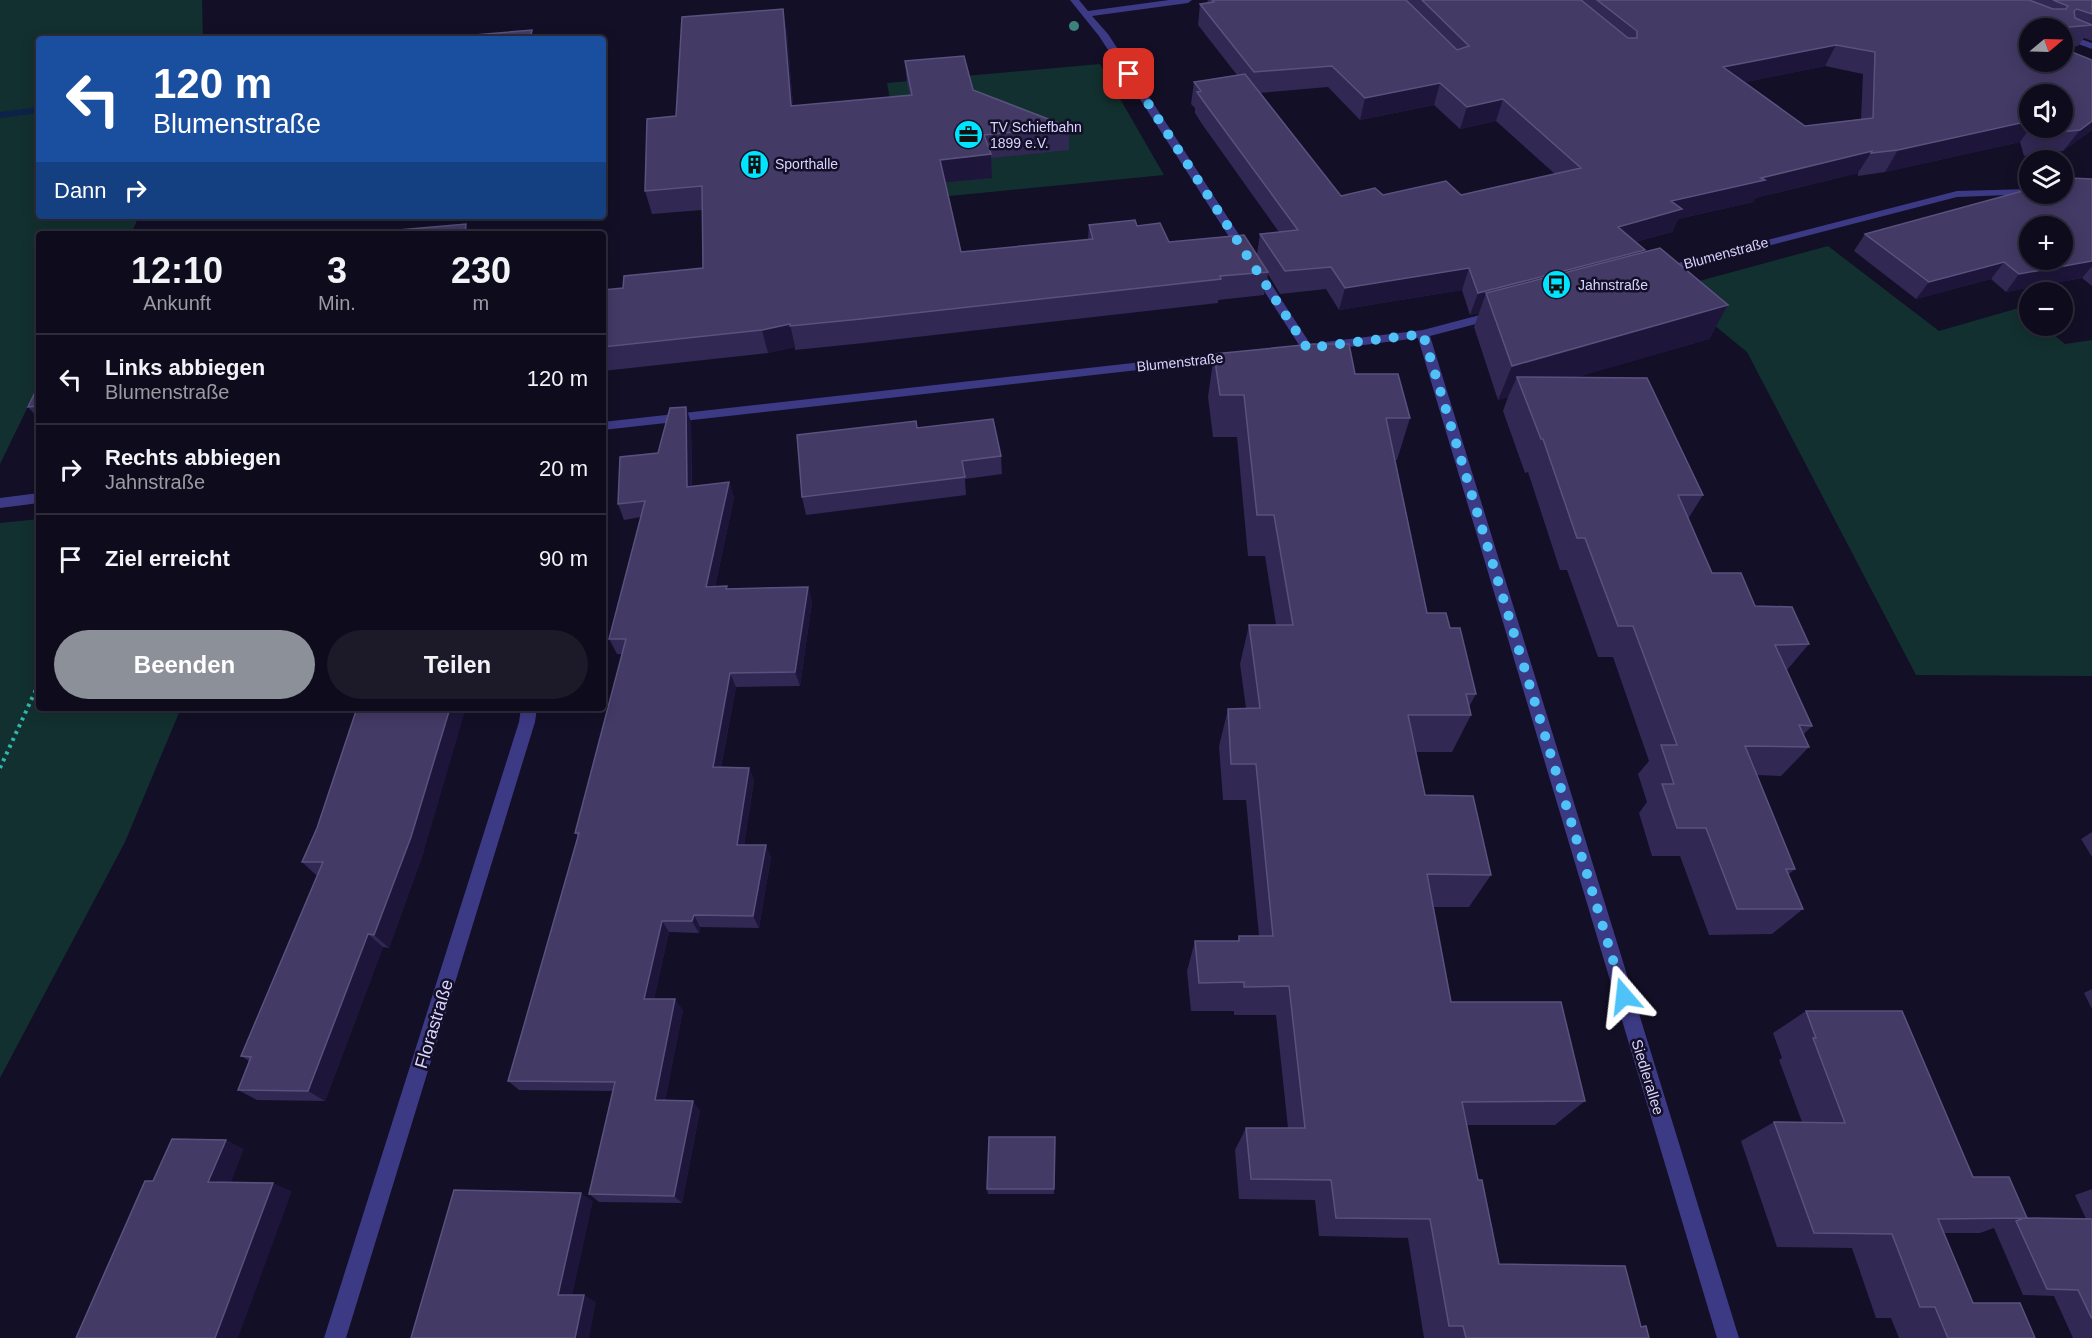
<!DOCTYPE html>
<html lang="de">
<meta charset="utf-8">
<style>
:root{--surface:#0e0b1c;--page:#1c1929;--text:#f1f3f6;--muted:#9b9ba3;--line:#2e2b3b;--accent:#8c9099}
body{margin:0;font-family:Helvetica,sans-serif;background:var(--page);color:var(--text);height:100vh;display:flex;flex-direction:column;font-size:22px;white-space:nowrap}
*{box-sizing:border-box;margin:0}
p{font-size:20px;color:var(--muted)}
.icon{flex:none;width:33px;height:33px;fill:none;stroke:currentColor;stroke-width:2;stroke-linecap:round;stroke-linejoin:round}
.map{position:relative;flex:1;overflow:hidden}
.details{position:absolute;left:36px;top:231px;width:570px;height:480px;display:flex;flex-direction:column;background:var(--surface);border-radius:6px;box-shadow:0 3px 15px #0003,0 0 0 2px var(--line)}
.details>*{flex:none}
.hud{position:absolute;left:36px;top:36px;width:570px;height:183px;border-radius:6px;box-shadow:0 3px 15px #0003,0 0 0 2px var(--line);background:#1a4fa0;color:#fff;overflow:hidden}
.needle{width:39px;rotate:71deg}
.buttons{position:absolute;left:2019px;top:18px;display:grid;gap:12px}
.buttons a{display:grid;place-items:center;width:54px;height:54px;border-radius:50%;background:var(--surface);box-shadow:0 3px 15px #0003,0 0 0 2px var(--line);font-size:30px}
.pin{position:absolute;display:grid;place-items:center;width:51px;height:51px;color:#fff;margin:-26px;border-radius:12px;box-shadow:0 3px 9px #0006}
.me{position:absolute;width:66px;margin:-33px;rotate:343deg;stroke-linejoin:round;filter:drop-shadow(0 0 4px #0008)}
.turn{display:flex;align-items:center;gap:21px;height:126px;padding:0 18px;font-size:27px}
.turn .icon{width:78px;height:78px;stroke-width:2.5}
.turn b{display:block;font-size:42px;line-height:51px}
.then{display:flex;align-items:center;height:57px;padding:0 18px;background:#0003;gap:12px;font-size:22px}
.eta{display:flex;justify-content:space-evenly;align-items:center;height:102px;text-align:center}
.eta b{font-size:36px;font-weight:700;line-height:42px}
.cta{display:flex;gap:12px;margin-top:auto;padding:12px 18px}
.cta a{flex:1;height:69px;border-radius:36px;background:var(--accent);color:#fff;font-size:24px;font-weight:700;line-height:69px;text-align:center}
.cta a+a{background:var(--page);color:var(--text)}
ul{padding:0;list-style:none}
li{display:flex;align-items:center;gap:18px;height:90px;padding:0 18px;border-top:2px solid var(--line)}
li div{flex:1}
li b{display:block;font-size:22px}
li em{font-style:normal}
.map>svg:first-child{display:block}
.green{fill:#12302f}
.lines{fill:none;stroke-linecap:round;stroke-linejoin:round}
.stream{fill:#0c2248;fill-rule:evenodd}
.path{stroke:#2fb8b0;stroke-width:4;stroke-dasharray:3 4.5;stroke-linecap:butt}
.street{fill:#3d3a85;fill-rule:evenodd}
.tree{fill:#3d827b}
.wall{fill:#312854;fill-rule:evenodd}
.shaded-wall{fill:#1d163a}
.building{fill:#433a66;stroke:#5a527e;stroke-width:1.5;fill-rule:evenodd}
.route{stroke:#4fc3f7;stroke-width:10;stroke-dasharray:0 18}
.labels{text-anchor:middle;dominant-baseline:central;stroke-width:5;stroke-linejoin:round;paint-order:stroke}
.far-poi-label{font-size:14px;fill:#d9d4ff;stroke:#130f26;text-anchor:start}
.far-street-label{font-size:14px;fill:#d9d4ff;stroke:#130f26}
.street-label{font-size:15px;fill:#d9d4ff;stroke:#130f26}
.near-street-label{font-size:18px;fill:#d9d4ff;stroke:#130f26}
</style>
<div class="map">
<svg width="2092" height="1338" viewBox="0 0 2092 1338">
<rect width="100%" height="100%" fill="#130f26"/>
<path class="green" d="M0,0H202L203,39H39V216H139L131,234H39V273L35,277L39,283V384L0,464Z
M1100,64L1164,175L909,200L887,83Z
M1828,246L1939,331L2022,307L2029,313L2030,326H2043L2065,344L2092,340V676L1916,675L1747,352L1670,289Z
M39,519V708H181L125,842L0,1078V523Z"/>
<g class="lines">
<path class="stream" d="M39,107V113L0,118V112Z"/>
<path class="path" d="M0,768L39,683"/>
<path class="street" d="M1070,0H1079L1088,11L1169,0H1192L1188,3L1092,16L1108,34L1311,345V351H1303L1099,36Z
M2062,32L2092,43V49L2062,38Z
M2030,189V194H2034L1957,197L1663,273L1657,270L1659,268L1957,191Z
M1495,311L1501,315L1499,318L1430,336L1739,1338H1717L1418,338L1325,350L1319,346L1325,342L1423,330Z
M1232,352L1236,353V359L603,430V422Z
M39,493V503L0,508V498Z
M521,708H537L535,722L346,1338H324L519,722Z"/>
</g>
<circle class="tree" cx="1074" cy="26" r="5"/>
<path class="wall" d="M1208,0H2092V41L2084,38L2078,46L2062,48V28H2030V62L2092,60V130L2063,151L2024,156L2020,142L1885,172L1858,176V173L1755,198L1753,202L1678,219L1672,232L1635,242L1644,252L1728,305L1709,339L1576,377L1703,495L1688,519L1712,573L1755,606L1809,644L1787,670L1812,726L1803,735L1809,747L1781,776L1757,775L1795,869L1788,875L1803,909L1772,934L1709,935L1680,856H1652L1639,813L1647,802L1638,774L1649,761L1613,657H1598L1567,570H1560L1528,472L1525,473L1503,411L1508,397L1498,400L1474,327L1479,313L1470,315L1462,290L1339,310L1326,289L1280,294L1268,274L1264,295L1218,300V303L864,343L795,350V347L768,353L603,371V290L623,288L703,268L702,210L652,214L645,191L676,116L787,31L793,106L910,95L907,84L905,61L973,90L1069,127V150L991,158L992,178L945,183L961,252L1088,239L1089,225L1137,226L1169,242L1257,254L1260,234L1279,232L1202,124L1195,113V108L1191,104L1194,82L1237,75L1198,25L1200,4L1207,3ZM1825,66L1863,74L1861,119L1805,126L1745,82ZM1328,87L1360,120L1434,105L1460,129L1496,121L1555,174L1461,195L1341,196L1260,93ZM2030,94L2062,128H2030Z
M2092,179V286L2082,278L2006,292L1991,279L1916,299L1854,251L1865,234Z
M1214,354L1355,374L1410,418L1397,460H1395L1427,613L1450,628L1476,694L1469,707L1471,715L1452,752H1416L1425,795L1491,875L1469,907H1433L1451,1002L1585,1101L1555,1125H1467L1478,1180L1499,1264L1641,1327L1649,1338H1424L1408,1238L1319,1236L1315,1200L1239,1199L1235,1150L1246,1128H1288L1276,1015H1234V1011H1191L1187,971L1195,941H1238L1239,936H1259L1246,800H1223L1219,746L1228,709L1246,708L1240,664L1249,625H1276L1265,556H1248L1237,437H1213L1208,397Z
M39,384V419L28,407Z
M691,422L692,486L729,482L734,498L715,587L728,589L808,587L812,602L800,686L736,687L721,767L749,768L754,781L744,845L771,857L759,928L700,927L699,933L669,932L654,999L683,1010L665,1100L700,1110L682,1203L599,1202L589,1194L613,1091L519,1090L508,1081L578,836L575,833L622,654H617L609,639L641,517L624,520L618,504L658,453Z
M917,428L1001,456L1002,474L965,479L966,495L806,515L802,497Z
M317,828L424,851L389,948L383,947L325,1101L257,1100L238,1090L249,1061L241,1056L317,876L302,862Z
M2092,832V857L2081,839Z
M2092,989V1009L2084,993Z
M1806,1011L1973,1177L2024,1218L2086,1219L2075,1195L2092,1189V1338H2073L2054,1296L2023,1295L1994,1228L1980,1233H1944L1973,1303L2035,1338H1899L1891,1318H1876L1852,1248L1777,1247L1741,1141L1774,1122H1802L1779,1060L1782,1058L1773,1033Z
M1055,1137L1054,1194H988L987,1189Z"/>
<path class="shaded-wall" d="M783,9L787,31L795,129L791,106Z
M532,30L535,39H530Z
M1836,45L1825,66L1713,89L1723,67Z
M1440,83L1434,105L1360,120L1365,98Z
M1503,99L1496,121L1460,129L1467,107Z
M2030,121V128L2020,142L1885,172L1898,150Z
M2092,121V130L2063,151L2080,130Z
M1872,151L1858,173L1755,198L1753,202L1678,219L1672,232L1608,249L1618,227L1671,201L1761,178Z
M991,154L992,178L941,183L940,160Z
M466,224L470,234H465Z
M1645,250L1635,273L1486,293L1479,313L1470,315L1478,293Z
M2092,261V266L2082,278L2006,292L2019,274Z
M2004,262L1991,279L1916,299L1929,282Z
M1469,268L1462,290L1339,310L1345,288Z
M1728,305L1709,339L1523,393L1517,377L1508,397L1498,400L1512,366Z
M790,324L795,347L768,353L762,330Z
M686,407L691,422L692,503L687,487Z
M729,482L734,498L712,602L706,587Z
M808,587L812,602L800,686L795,672Z
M730,673L736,687L718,781L713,767Z
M450,708H466L424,851L389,948L374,935Z
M749,768L754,781L742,857L737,845Z
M766,845L771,857L759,928L753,916Z
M694,915L700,927L699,933L692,921Z
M662,921L669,932L652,1010L644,999Z
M368,934L383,947L325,1101L308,1091Z
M675,999L683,1010L664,1109L655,1100Z
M693,1101L700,1110L682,1203L674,1196Z
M226,1140L244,1149L228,1190L208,1182Z
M273,1183L292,1191L238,1338H215Z
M581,1193L593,1201L571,1301L558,1295Z
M584,1295L596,1302L589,1338H575Z"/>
<path class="building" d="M1212,0H1406L1457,50L1469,46L1422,0H1581L1628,38H1637V31L1597,0H2029L2053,9H2066L2068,6L2053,0H2092V14L2077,9L2074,11L2075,18L2092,25L2058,28H2030V32H2021L2030,36V62H2062V48L2092,60V121L2080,130L2039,134L2037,128H2062V94H2030V121L1898,150L1871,153L1872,151L1761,178L1765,180L1671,201L1682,209L1618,227L1645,250L1478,293L1469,268L1345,288L1331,267L1285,271L1260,234L1298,230L1204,102L1197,92L1201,91L1194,82L1245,74L1341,196L1375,188L1383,195L1446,181L1461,195L1581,168L1503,99L1467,107L1440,83L1365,98L1332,66L1254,72L1200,4L1214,2ZM1836,45L1875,52L1873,118L1805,126L1723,67Z
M783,9L791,106L912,95L905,61L964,56L973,90L1069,127L984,135L991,154L940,160L961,252L1093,239L1089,225L1135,220L1137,226L1160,223L1169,242L1244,235L1268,272L1220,276L1221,279L861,319L790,326V324L762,330L603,347V290L623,288L624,276L703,268L702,186L645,191L647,119L676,116L682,17Z
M532,30L530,39H427Z
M2069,178L2092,179V261L2019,274L2004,262L1929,282L1865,234L2030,189V194H2062V180ZM2030,226H2062V260H2030Z
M466,224L465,234H376V232Z
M1660,248L1728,305L1512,366L1486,293Z
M1313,344H1349L1355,374H1398L1410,418H1386L1427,613H1446L1450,628H1460L1476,694H1466L1471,715H1408L1425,795L1473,796L1491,875L1427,874L1451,1002H1561L1585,1101L1462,1102L1478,1180H1482L1499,1264L1625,1266L1641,1327L1646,1326L1649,1338H1466L1463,1326H1449L1430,1219L1336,1218L1331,1180L1251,1179L1246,1128H1305L1289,986L1244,987V982L1199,983L1195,941H1239V936H1273L1256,764H1231L1228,709L1260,708L1249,625H1293L1274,515H1257L1244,395H1220L1214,354Z
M1517,377L1647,378L1703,495H1678L1712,573H1741L1755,606L1792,607L1809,644L1775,645L1812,726L1799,725L1809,747L1745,746L1795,869H1786L1803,909H1737L1706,828H1677L1662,784H1674L1661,745H1677L1633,626H1618L1585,538H1577L1543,439H1541Z
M39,384V406L28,407Z
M686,407L687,487L729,482L706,587L727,586L726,589L808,587L795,672L730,673L713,767L749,768L737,845H766L753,916L694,915L692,921H662L644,999H675L655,1100L693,1101L674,1196L589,1194L615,1082L508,1081L579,833H575L626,639H609L645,501L618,504L620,457L658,453L670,408Z
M993,419L1001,456L962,461L965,477L802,497L797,435L916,421L917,428Z
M357,708H450L411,837L374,935L368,934L308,1091L238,1090L251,1057L241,1056L323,862H302L317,828Z
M1806,1011H1902L1973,1177H2009L2027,1218L1938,1219L1973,1303H2020L2035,1338H1948L1935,1307H1920L1892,1234L1814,1233L1774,1122L1845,1123L1813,1038H1816Z
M989,1137H1055L1054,1189H987Z
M172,1139L226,1140L208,1182L273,1183L215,1338H76L145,1181H153Z
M454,1190L581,1193L558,1295H584L575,1338H411Z
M2024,1218L2092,1219V1319L2078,1290L2047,1289L2016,1221Z"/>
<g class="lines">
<path class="route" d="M1129,74L1307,348L1423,334L1624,996"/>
</g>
<defs>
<symbol id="office-disc" viewBox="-11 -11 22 22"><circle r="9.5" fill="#00e5ff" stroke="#130f26"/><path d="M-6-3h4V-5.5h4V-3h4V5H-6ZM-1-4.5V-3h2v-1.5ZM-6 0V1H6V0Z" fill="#111"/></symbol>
<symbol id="building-disc" viewBox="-11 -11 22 22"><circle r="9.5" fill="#00e5ff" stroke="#130f26"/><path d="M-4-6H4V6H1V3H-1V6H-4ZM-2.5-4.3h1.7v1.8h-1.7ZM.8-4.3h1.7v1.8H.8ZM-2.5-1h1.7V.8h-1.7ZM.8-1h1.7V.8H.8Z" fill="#111"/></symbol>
<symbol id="bus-disc" viewBox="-11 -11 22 22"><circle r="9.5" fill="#00e5ff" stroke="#130f26"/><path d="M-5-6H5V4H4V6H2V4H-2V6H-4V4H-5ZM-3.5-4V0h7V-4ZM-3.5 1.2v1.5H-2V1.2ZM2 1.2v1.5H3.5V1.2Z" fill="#111"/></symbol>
</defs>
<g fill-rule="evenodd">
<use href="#office-disc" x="952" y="118" width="33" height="33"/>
<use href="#building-disc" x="738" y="148" width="33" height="33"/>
<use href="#bus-disc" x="1540" y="268" width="33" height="33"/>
</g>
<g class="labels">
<g class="far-poi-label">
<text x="990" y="127">TV Schiefbahn<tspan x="990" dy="16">1899 e.V.</tspan></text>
<text x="775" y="164">Sporthalle</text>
<text x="1578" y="285">Jahnstraße</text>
</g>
<g class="far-street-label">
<text transform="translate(1726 253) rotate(-15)">Blumenstraße</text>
<text transform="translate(1180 362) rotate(-6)">Blumenstraße</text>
</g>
<g class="street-label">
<text transform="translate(1648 1077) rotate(73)">Siedlerallee</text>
</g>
<g class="near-street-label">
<text transform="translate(434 1024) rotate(-73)">Florastraße</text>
</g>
</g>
</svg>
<div class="buttons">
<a><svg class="needle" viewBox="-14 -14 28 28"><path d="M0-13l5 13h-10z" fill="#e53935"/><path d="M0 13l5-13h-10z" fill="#9b9ba3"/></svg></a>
<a><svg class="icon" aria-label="sound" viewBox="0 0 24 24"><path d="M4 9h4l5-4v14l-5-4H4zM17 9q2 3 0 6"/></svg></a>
<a><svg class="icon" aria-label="layers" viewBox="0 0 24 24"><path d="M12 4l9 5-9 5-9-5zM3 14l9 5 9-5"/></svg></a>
<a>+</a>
<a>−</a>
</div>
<div class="pin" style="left:1129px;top:74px;background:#d93025"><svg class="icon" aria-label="arrive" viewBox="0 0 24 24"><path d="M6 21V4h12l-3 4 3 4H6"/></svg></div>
<svg class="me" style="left:1624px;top:996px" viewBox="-20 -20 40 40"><path d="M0-17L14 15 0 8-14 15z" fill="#4fc3f7" stroke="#fff" stroke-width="4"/></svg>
<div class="hud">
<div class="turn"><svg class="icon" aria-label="left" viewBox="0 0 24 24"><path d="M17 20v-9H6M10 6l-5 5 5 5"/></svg><div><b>120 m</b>Blumenstraße</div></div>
<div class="then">Dann<svg class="icon" aria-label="right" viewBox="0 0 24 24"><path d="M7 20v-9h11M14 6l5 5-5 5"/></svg></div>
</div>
<section class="details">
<div class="eta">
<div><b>12:10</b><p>Ankunft</p></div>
<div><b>3</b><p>Min.</p></div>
<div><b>230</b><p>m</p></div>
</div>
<ul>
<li><svg class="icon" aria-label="left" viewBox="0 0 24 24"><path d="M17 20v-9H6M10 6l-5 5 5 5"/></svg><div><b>Links abbiegen</b><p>Blumenstraße</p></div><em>120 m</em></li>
<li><svg class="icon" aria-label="right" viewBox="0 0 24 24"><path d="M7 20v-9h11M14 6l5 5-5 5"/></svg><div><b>Rechts abbiegen</b><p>Jahnstraße</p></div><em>20 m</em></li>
<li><svg class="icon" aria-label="arrive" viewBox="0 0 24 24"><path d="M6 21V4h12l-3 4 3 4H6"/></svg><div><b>Ziel erreicht</b></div><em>90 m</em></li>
</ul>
<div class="cta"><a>Beenden</a><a>Teilen</a></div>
</section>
</div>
